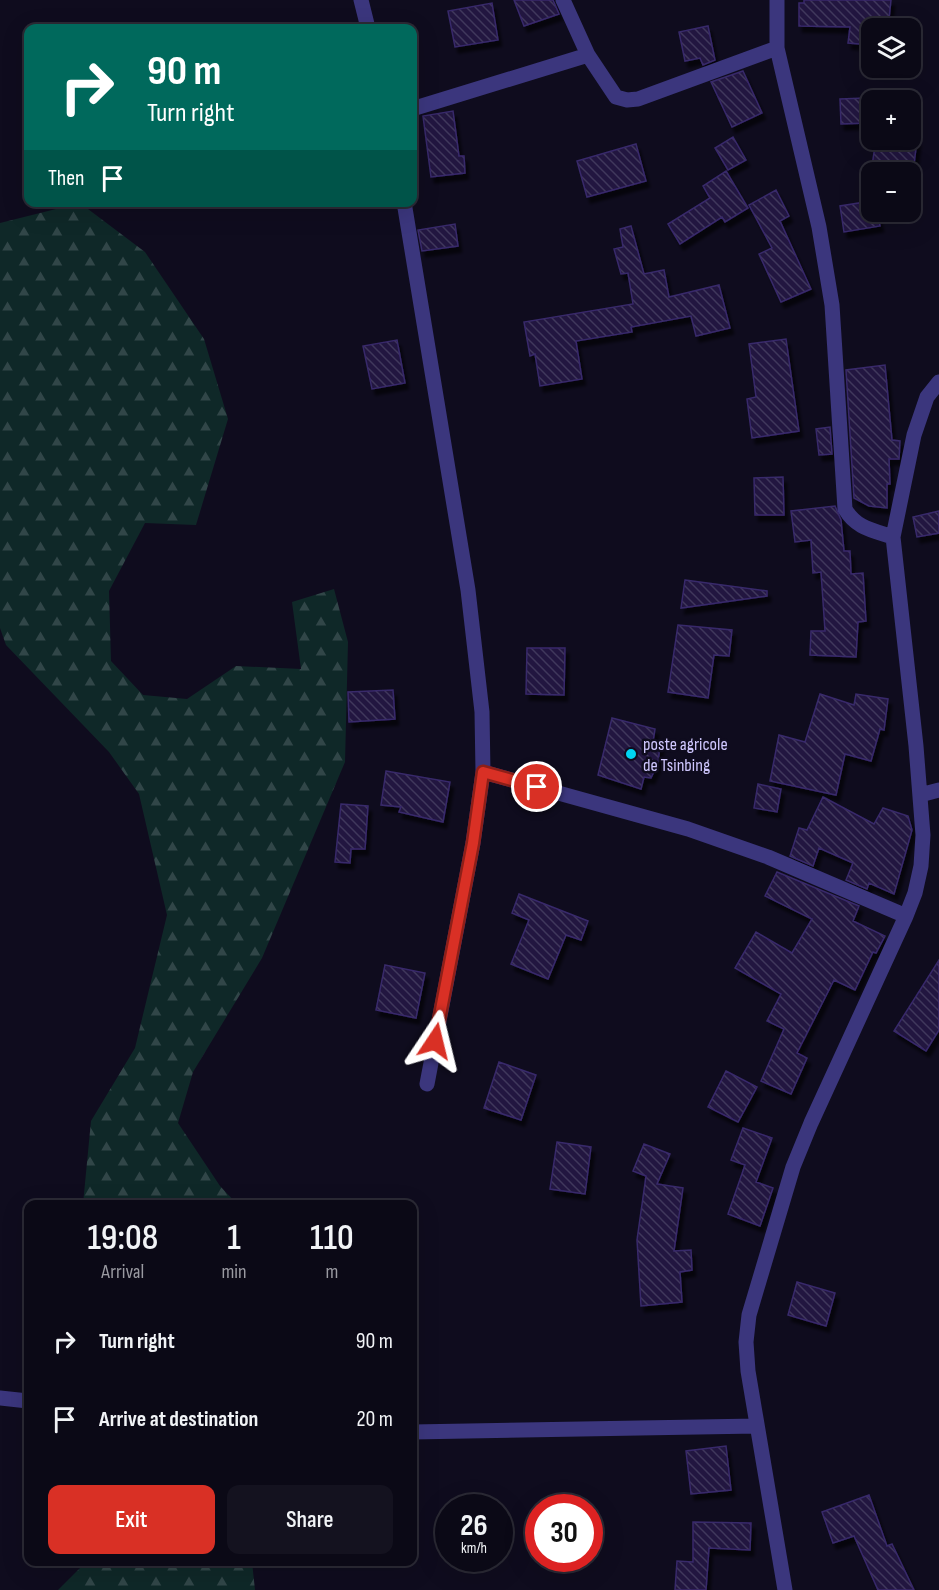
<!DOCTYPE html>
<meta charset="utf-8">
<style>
:root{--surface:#0b0916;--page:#14121f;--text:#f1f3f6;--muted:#9a9aa1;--line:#2b2a35;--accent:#d93025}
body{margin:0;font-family:"Sofia Sans Condensed",sans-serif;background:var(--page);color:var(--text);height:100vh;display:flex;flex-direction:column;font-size:22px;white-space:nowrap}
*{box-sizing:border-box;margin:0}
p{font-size:20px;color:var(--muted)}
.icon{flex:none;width:33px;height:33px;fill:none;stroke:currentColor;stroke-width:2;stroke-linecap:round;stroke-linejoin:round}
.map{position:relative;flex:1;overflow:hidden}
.details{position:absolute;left:24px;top:1200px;width:393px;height:366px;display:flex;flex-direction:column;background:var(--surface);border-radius:12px;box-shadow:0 6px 24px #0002,0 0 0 2px var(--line)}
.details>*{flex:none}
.top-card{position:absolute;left:24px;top:24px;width:393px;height:183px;border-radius:12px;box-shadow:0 6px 24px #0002,0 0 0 2px var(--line);background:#00695c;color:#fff;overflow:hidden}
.buttons{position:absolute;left:861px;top:18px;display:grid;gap:12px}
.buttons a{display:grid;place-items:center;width:60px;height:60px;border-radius:12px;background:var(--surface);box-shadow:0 6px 24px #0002,0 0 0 2px var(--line);font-size:30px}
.speed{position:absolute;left:435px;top:1494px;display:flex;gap:12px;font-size:30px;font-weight:700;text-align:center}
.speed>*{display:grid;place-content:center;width:78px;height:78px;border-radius:50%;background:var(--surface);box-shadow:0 6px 24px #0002,0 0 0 2px var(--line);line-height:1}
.speed small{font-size:15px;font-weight:400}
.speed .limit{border:9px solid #d22;background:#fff;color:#111}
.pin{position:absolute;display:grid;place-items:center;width:51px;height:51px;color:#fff;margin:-26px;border:3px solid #fff;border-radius:50%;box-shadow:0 2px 6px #0007}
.me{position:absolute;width:66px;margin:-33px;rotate:10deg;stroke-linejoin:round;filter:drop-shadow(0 0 4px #0008)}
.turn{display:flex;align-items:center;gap:21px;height:126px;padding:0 24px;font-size:27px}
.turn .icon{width:78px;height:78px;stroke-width:2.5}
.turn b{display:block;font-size:42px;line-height:51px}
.then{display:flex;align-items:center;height:57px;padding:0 24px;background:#0003;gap:12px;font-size:22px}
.eta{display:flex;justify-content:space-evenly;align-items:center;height:102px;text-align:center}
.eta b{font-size:36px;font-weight:600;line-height:42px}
.button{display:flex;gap:12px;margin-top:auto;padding:12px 24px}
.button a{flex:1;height:69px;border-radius:12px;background:var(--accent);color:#fff;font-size:24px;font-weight:600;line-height:69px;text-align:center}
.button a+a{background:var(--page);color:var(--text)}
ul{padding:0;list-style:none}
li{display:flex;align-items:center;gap:18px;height:78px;padding:0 24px}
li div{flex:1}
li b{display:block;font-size:22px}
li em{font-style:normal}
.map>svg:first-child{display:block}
.forest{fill:url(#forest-firs)}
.building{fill:url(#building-back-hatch);stroke:#38296b;stroke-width:1.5;filter:url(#shadow)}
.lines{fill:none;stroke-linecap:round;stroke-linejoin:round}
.minor{stroke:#3b367d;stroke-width:15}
.route-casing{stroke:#8d1f18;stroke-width:15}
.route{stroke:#d93025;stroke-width:10}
.poi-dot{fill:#00d4f3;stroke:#0f0c1e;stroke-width:2}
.labels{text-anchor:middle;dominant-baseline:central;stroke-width:5;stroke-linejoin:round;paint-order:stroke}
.poi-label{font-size:18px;fill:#d0c8ff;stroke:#0f0c1e;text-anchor:start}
</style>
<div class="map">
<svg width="939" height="1590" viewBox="0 0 939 1590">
<defs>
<pattern id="forest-firs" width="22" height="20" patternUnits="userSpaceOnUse" patternTransform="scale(1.5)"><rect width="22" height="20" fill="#0f2828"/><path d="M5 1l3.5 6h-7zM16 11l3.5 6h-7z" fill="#314648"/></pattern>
<pattern id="building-back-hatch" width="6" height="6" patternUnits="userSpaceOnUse" patternTransform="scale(1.5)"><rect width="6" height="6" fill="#21173f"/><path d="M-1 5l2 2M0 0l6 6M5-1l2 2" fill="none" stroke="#40375c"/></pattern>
<filter id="shadow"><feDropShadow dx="3.5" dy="6" stdDeviation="1.5" flood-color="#0009"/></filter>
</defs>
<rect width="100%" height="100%" fill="#0f0c1e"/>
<path class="forest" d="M80,203L145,252L204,339L228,419L196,525L145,523L109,591L111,661L143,695L187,699L236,666L301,669L292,602L334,589L348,642L345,762L262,958L193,1072L178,1123L220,1186L237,1204H83L91,1121L135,1048L167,915L139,794L109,752L6,645L0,628V223Z
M86,1562H252L255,1590H58Z"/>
<path class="building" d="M514,0H553L559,14L524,26Z
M804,0H891L888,28H872V45L848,43L850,27L799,26V3H804Z
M492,3L498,40L455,47L448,11Z
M708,26L715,60L703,65L700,58L685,61L679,32Z
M743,71L762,113L732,127L711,82Z
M865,98L866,123L841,124L840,99Z
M453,111L459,156H464L465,173L431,177L423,116Z
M733,137L746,160L728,170L715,148Z
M876,140H917L913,172H871Z
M636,144L646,181L587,197L577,161Z
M726,171L748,208L725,222L722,217L680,244L668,224L710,198L703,186Z
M776,190L789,216L780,221L811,289L781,302L759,254L772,248L749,205Z
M872,201V212H877L880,226L844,232L840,206Z
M455,224L458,246L422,251L418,230Z
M631,226L644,274L664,270L669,297L719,285L730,328L696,336L691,316L631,327L632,332L576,341L582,379L540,386L535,354L530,356L524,322L633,304L628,273L621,274L614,249L623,247L620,229Z
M786,339L799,431L752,438L747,399L756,397L749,344Z
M397,340L405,383L372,389L363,346Z
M885,365L892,440L900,441L899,459H889L890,484H887V508L869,506L854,498L846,370Z
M830,427L832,454L819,455L816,429Z
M783,477L784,515H755L754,478Z
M835,506L841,520L844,551H850L851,574L863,573L866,621L858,622L856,657L810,655L811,631H825L821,572L813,573L811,540L795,542L791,511Z
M939,511V533L917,537L913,517Z
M685,580L767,591V596L681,608Z
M678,625L732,630L729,656L714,655L708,698L668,692Z
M527,648H565L564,695L526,694Z
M393,690L395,719L349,722L348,692Z
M820,694L854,705L856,694L888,699L884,730L880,729L871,761L845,754L836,795L770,781L779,735L805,742Z
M612,718L655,729L653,742L660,745L658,763L651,778L644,777L641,789L598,775Z
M386,771L450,782L443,822L399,812L401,807L381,805Z
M758,784L781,789L777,812L754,808Z
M823,797L874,824L883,808L908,816L912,830L894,894L869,883L867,889L846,880L853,863L819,848L813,866L790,856L799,828L807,830Z
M341,804L368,806L365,849H351L350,863L335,862Z
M777,872L859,906L853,921L885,936L876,953L873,952L855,990L834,980L797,1053L807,1058L791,1094L761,1081L784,1029L767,1021L781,994L735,968L756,932L792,953L812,919L765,896Z
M519,894L588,921L581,940L566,935L548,979L511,964L529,920L512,913Z
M939,960V1030L926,1051L894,1031Z
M385,965L425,973L416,1018L376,1010Z
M499,1062L536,1075L521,1120L484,1108Z
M726,1071L757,1087L738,1122L708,1107Z
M743,1128L772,1138L756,1182L773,1188L760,1226L728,1214L745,1165L731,1160Z
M557,1142L591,1147L585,1194L550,1189Z
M644,1144L670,1154L657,1184L683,1188L674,1251L691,1250L692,1270L680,1272L682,1302L641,1306L637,1240L646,1176L633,1171Z
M797,1282L835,1293L826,1326L788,1315Z
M726,1446L731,1490L691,1494L686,1451Z
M869,1495L887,1546L892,1544L914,1590H878L854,1536L833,1543L822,1512Z
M693,1522L751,1523L750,1550L709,1548L706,1590H675L677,1561L693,1562Z"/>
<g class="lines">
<path class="minor" d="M361,0L368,28
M563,0L588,55L616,97L627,100L638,99L777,48
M777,0V48L819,227L832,305L845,509C856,528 872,530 893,537
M412,109L588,55
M404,202L468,590L482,712L483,772
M920,795L939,790
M427,1084L473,843L483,772L688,829L768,857L906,916
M0,1398L28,1401
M412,1432L757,1426
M785,1590L748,1371L746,1342L749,1315L793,1167L811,1123L906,916L915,893L921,866L923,835L916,746L893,537L914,435L927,397L939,382"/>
</g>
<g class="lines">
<defs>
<path id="route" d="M435,1041L473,843L483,772L537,787"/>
</defs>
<use href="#route" class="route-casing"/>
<use href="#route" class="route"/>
</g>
<circle class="poi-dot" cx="631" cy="754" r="6"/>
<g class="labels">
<g class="poi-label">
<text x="643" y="744">poste agricole<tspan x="643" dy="21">de Tsinbing</tspan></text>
</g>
</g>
</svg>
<div class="buttons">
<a><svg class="icon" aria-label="layers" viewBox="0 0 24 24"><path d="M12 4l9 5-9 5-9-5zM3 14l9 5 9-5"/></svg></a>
<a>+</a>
<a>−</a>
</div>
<div class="speed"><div>26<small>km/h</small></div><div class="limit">30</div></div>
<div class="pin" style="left:537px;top:787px;background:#d93025"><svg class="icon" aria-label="arrive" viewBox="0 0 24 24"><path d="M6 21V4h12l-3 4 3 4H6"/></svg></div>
<svg class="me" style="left:435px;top:1041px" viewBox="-20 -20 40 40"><path d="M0-17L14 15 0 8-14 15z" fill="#d93025" stroke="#fff" stroke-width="4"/></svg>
<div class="top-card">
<div class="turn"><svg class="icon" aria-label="right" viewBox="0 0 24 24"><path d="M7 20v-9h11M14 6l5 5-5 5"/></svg><div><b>90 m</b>Turn right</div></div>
<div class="then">Then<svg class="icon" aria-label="arrive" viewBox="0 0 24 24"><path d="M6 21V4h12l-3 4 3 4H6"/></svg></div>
</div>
<section class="details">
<div class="eta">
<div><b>19:08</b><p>Arrival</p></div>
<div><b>1</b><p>min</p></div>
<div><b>110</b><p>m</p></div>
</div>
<ul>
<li><svg class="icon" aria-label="right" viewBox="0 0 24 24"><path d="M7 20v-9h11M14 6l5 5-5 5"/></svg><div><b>Turn right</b></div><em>90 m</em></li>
<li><svg class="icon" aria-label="arrive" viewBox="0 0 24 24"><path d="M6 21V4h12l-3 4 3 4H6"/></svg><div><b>Arrive at destination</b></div><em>20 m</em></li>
</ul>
<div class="button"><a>Exit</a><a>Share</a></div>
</section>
</div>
